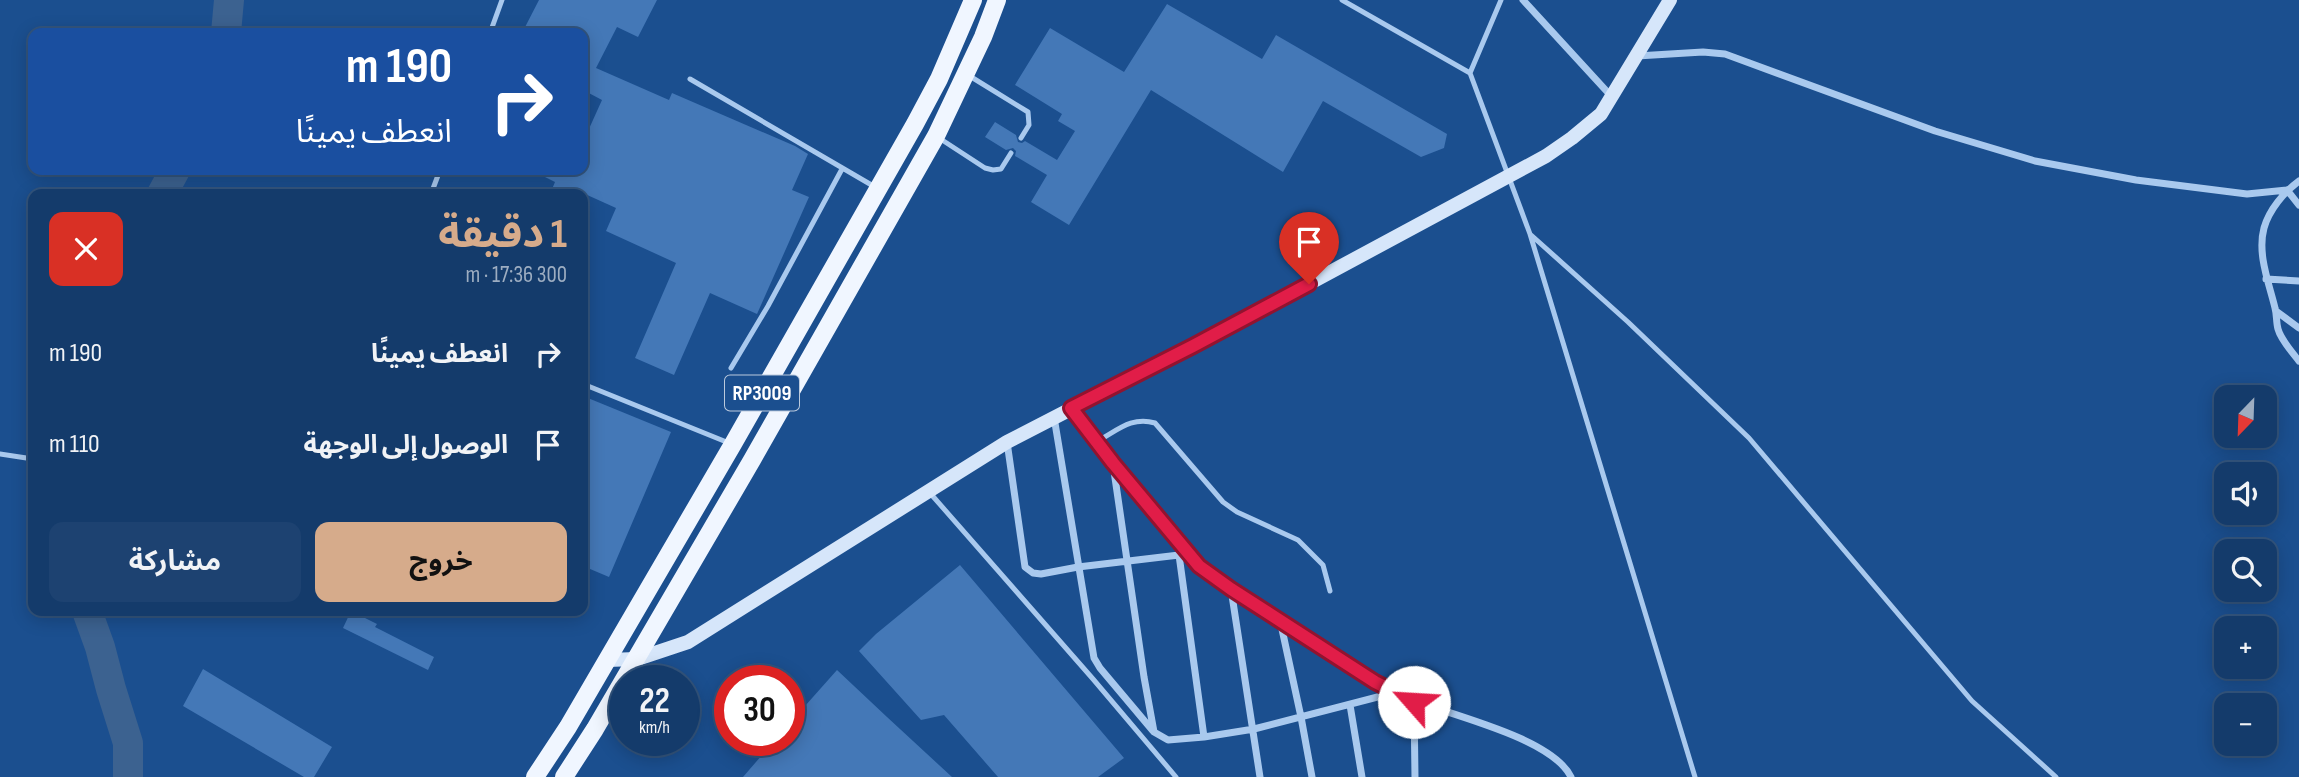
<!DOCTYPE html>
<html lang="ar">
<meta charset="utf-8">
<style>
:root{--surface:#143b6b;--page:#1d4271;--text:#f1f3f6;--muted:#9dadc1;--line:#33557e;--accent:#d6ab8b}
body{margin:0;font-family:"Sofia Sans Condensed","Noto Sans Arabic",sans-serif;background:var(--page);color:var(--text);direction:rtl;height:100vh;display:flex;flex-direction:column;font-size:26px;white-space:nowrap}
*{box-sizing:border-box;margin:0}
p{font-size:23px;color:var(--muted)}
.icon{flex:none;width:38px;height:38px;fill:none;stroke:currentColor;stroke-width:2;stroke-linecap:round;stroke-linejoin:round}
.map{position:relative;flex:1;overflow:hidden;direction:ltr}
.drawer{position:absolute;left:28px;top:189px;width:560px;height:427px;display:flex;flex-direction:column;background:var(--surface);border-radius:14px;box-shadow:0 4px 18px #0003,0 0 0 2px var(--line);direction:rtl}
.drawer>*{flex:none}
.hud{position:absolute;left:28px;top:28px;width:560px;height:147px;border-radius:14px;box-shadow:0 4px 18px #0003,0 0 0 2px var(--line);direction:rtl;background:#1a4fa0;color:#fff;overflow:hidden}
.needle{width:46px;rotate:203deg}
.buttons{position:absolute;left:2214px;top:385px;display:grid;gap:14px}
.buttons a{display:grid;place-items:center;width:63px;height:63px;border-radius:14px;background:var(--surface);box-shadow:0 4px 18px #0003,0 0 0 2px var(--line);font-size:35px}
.speed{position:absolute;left:609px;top:665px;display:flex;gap:14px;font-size:35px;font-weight:700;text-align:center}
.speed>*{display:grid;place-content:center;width:91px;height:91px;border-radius:50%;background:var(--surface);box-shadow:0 4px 18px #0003,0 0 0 2px var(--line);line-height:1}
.speed small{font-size:18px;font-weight:400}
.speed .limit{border:10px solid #d22;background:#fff;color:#111}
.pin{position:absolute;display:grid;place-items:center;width:60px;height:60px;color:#fff;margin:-72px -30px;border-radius:50% 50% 50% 0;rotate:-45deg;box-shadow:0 0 7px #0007}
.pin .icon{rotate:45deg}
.me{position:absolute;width:77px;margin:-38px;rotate:296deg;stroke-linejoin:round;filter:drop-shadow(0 0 5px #0008)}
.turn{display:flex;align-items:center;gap:24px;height:147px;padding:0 21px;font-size:32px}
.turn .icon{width:91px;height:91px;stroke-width:2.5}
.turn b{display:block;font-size:49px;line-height:60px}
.round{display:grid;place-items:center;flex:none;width:74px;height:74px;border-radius:14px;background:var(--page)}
.summary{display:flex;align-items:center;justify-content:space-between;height:119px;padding:0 21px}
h1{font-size:42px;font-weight:700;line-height:52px;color:var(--accent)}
.cta{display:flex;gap:14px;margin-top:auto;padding:14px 21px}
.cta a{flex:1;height:80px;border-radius:14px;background:var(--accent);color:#111;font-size:28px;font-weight:700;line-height:80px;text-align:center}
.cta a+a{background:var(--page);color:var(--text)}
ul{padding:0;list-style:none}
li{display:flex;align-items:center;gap:21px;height:91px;padding:0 21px}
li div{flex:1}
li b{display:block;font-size:26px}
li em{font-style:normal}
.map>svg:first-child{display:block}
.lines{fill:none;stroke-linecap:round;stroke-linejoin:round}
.river{stroke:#3c6290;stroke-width:30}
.building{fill:#4478b7}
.lane{stroke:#a9c9ee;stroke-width:5}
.street{stroke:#a9c9ee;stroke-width:7}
.secondary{stroke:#d6e6fa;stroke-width:14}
.primary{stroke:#f0f6ff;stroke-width:18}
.route-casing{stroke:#92132f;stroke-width:18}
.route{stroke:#e11d48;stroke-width:12}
.labels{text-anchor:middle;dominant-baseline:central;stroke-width:5;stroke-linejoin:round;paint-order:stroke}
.shield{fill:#1b4f8f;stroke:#bbcadd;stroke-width:2}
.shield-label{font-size:21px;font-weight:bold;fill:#fff}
</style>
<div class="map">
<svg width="2299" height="777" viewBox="0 0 2299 777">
<rect width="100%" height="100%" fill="#1b4f8f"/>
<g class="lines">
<path class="river" d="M226,33L229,0
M162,194L175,170
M87,611L100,647L111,689L128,743V777"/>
</g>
<path class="building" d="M539,0H657L638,37L617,27L596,68L669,100L672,93L795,146L808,154L792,190L809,197L757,314L710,293L674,375L635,358L676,263L606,231L616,208L585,194H550L555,182L531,170H583V129L588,131L602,100L585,91L583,95V33H522Z
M1167,4L1262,59L1276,35L1447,134L1444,148L1421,157L1323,101L1283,172L1151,90L1069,225L1031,202L1047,175L1015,156L1016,151L1013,148L1006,150L985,137L995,122L1016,135L1018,142L1022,143L1025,141L1057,160L1075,131L1058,121L1062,114L1015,85L1050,28L1124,72Z
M583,396L671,432L609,577L583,566Z
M960,565L1124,758L1098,777H998L944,715L921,720L859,651L876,634Z
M351,611L377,624L375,627L434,657L428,670L343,628Z
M203,669L332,747L314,777H304L183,706Z
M837,670L887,717L952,777H743L775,740H789V724Z"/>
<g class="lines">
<path class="lane" d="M1342,0L1470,73L1530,234L1695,777
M490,33L502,0
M1470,73L1501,0
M968,75L1028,112L1029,125L1021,138
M690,79L875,187
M939,138L985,168L993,170L1001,169L1011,153
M431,194L440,170
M1531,235L1628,322L1749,438L1972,701L2056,777
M731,368L768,306L842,169
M583,384L729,443
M1096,442C1117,431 1131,416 1155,423L1223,502L1237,512L1298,540L1323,565L1330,591
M0,454L33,459
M930,493L1093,679L1176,777"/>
<path class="street" d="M1523,0L1612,97
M1637,56L1703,52L1725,54L1935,131L2035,161L2136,180L2247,194L2287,190
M2299,181C2284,192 2269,210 2264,228C2257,254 2269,283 2275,308C2277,315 2276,322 2278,329C2281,340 2292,352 2299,361
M2287,190L2299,205
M2266,279L2299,281
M2276,311L2299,328
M1071,408L1190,556L1212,577L1393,693C1436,712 1551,735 1571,777
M1054,417L1094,658L1100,668L1153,731
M1007,442L1025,567L1033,573L1041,574L1078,567L1179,555L1190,556
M1113,464L1144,677L1154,732L1168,740L1204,737L1254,729L1393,693
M1179,555L1204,737
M1231,589L1260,777
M1280,620L1301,717L1312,777
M1414,702L1415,777
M1350,705L1362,777"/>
<path class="secondary" d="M607,660L637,659L688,642L1007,442L1193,346L1546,156L1572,138L1601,114L1670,0"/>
<path class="primary" d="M535,777L568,727L733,444L915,124L939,79L973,0
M564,777L595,729L752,460L936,136L983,37L997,0"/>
</g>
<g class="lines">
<defs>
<path id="route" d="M1309,284L1193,346L1071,408L1113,463L1199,566L1231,589L1375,682L1414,702"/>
</defs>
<use href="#route" class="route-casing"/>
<use href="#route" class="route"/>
</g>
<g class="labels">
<rect class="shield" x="725" y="375.5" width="74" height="35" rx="5"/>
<g class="shield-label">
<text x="762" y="393">RP3009</text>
</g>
</g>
</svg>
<div class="buttons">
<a><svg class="needle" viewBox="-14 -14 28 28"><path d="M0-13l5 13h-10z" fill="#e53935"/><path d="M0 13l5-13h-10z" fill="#9dadc1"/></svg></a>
<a><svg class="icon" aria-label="sound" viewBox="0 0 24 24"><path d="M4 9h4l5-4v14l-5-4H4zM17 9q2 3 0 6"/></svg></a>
<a><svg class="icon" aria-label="search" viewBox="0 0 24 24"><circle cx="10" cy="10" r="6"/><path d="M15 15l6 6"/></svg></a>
<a>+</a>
<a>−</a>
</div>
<div class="speed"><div>22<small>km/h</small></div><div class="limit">30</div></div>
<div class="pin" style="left:1309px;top:284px;background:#d93025"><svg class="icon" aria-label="arrive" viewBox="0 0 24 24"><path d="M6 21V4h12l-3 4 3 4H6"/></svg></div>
<svg class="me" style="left:1414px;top:702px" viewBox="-20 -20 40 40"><circle r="19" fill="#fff"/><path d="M0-13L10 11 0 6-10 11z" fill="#e11d48"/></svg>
<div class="hud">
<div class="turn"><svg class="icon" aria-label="right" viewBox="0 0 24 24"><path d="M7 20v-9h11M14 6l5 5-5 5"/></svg><div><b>190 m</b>انعطف يمينًا</div></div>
</div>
<section class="drawer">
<div class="summary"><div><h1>1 دقيقة</h1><p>300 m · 17:36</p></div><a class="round" style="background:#d93025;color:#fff"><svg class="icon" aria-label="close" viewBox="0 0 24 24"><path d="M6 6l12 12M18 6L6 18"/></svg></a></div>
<ul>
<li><svg class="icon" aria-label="right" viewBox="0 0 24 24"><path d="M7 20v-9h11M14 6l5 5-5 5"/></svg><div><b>انعطف يمينًا</b></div><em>190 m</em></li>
<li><svg class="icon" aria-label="arrive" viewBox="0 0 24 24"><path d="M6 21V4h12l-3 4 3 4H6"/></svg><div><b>الوصول إلى الوجهة</b></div><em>110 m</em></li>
</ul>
<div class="cta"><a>خروج</a><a>مشاركة</a></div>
</section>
</div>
